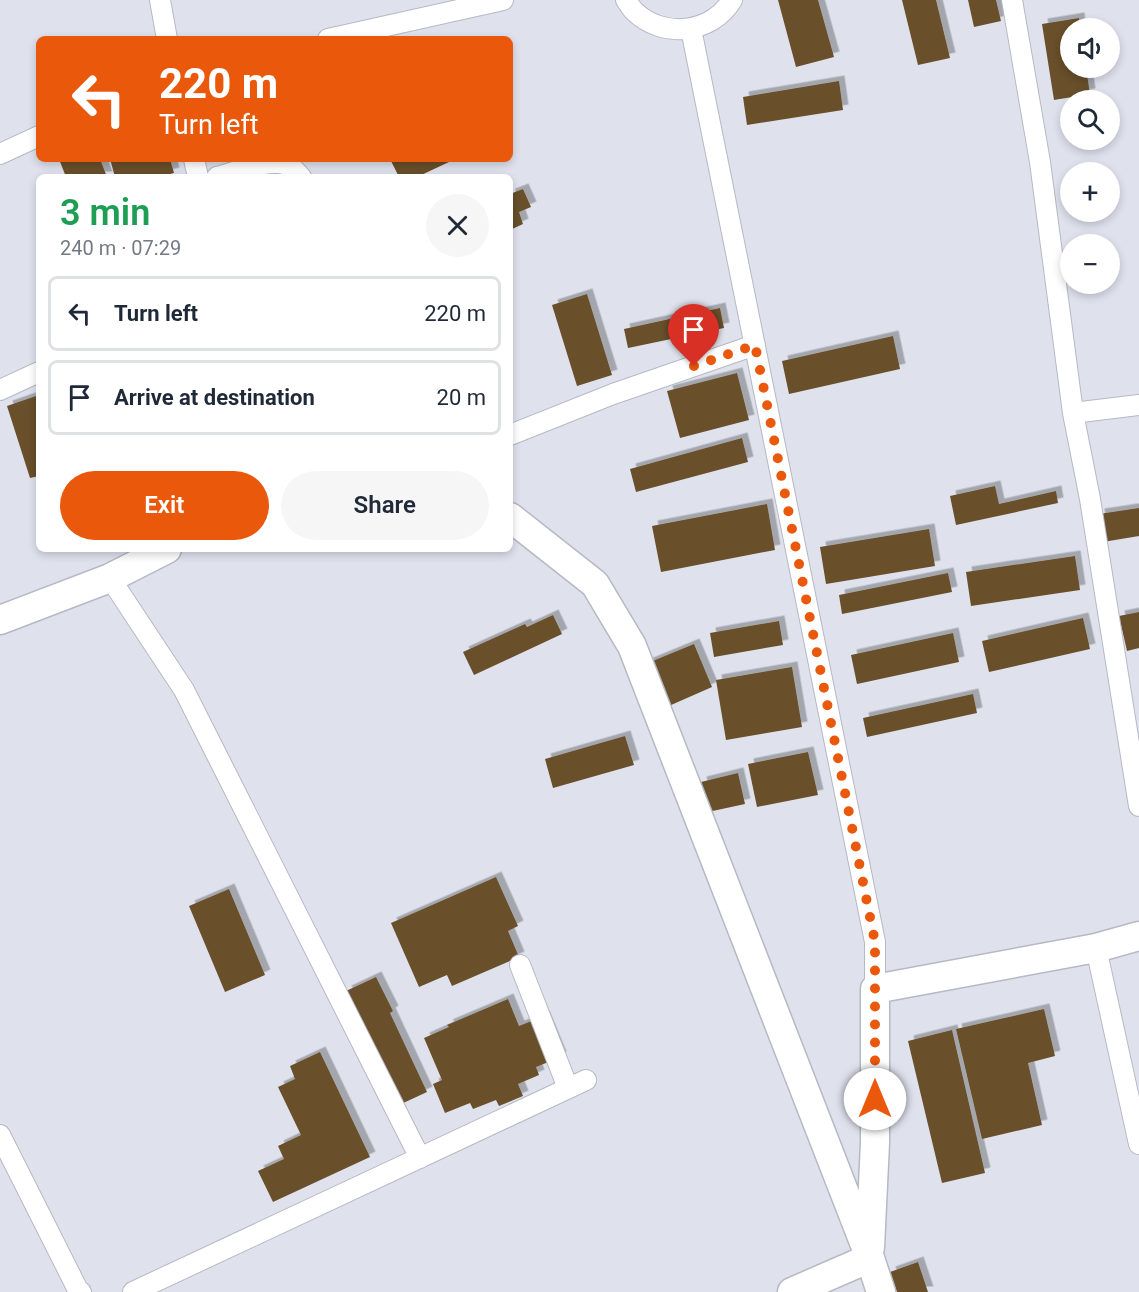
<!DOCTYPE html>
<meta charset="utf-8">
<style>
:root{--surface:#fff;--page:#f6f6f7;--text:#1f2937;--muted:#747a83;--line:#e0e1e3;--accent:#ea580c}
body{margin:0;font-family:Roboto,sans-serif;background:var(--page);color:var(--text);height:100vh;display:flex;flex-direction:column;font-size:22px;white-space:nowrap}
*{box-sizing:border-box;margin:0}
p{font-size:20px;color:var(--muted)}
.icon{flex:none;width:33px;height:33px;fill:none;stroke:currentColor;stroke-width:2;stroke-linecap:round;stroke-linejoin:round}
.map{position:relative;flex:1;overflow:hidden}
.panel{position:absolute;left:36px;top:174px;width:477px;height:378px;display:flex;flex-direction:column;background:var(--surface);border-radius:9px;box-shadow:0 3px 9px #0003}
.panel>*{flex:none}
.guide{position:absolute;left:36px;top:36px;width:477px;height:126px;border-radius:9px;box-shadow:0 3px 9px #0003;background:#ea580c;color:#fff;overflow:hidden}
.controls{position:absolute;left:1060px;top:18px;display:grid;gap:12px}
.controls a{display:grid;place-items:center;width:60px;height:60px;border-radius:50%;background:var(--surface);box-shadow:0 3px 9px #0003;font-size:30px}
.pin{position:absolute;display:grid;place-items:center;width:51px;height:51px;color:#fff;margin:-62px -26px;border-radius:50% 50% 50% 0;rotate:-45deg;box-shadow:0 0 6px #0007}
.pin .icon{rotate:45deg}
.me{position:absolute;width:66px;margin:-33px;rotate:0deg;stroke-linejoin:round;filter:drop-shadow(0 0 4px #0008)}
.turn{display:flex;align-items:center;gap:21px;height:126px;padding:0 24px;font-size:27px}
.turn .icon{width:78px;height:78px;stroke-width:2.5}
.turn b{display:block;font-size:42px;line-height:51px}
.round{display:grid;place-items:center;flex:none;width:63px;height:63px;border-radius:32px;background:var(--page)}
.head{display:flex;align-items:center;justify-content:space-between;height:102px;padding:0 24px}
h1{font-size:36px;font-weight:600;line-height:45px;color:#1e9e55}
.cta{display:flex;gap:12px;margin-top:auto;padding:12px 24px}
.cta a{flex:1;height:69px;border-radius:36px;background:var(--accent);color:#fff;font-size:24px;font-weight:600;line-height:69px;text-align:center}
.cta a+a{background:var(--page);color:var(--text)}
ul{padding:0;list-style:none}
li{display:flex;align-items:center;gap:18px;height:75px;margin:0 12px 9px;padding:0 12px;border:3px solid var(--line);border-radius:9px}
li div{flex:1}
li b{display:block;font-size:22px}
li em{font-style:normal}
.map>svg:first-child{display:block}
.building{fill:#694f2a;filter:url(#shadow)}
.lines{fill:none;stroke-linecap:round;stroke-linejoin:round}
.street-casing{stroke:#b5b9c3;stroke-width:22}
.secondary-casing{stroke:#b5b9c3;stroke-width:31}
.street{stroke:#fff;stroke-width:20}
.secondary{stroke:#fff;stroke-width:28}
.route{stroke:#ea580c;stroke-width:10;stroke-dasharray:0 18}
</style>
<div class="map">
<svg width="1139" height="1292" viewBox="0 0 1139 1292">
<defs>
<filter id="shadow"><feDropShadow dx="5.5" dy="-5.5" stdDeviation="0" flood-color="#0004"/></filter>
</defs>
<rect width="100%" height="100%" fill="#dfe2ed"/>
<path class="building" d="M778,0H818L834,57L796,67Z
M902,0H936L950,58L918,65Z
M968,0H996L1001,21L974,27Z
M1079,18L1080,28H1071V68H1086L1090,94L1054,100L1042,24Z
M839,81L843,110L747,125L743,97Z
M59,159H100L107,177H66Z
M110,159H170L174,173L159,177H115Z
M390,159H448L449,162L417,177H399Z
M523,189L531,207L519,212L523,224L510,230V194Z
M587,294L612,375L577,386L552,305Z
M720,308L724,328L628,348L624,329Z
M893,336L900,369L789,394L782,361Z
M737,373L749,420L680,438L667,391Z
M39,395V476L30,478L7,406Z
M742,438L748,462L636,492L630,469Z
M995,486L999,504L1056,491L1058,503L956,525L950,496Z
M767,504L775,550L661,572L652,526Z
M1139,508V536L1103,542L1099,514Z
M929,529L935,566L826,584L820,547Z
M1075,556L1080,590L971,606L966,572Z
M948,573L952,592L842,614L839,595Z
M1139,612V648L1127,651L1119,616Z
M553,615L562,634L474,675L463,652L525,624L527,627Z
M1083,618L1090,649L989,672L982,641Z
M779,621L783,645L714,657L710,633Z
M953,633L959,662L857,684L851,655Z
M694,644L712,687L662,709L643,665Z
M792,667L802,727L726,740L716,680Z
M973,694L977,713L867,737L863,718Z
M625,736L634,765L553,788L545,759Z
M808,752L818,795L757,807L748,764Z
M738,773L745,804L708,812L701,782Z
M496,877L518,926L508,931L519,957L452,986L447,975L419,987L391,923Z
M229,889L265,975L225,992L189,906Z
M376,977L393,1011L390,1013L427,1092L399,1105L346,991Z
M508,999L519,1026L544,1016L561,1057L536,1067L539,1075L518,1084L523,1096L499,1106L496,1100L473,1109L470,1103L445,1113L433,1084L442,1080L424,1038L449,1027L447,1025Z
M1044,1009L1055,1056L1028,1063L1042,1125L982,1139L956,1029Z
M952,1030L985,1173L942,1183L908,1041Z
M320,1052L370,1157L273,1202L258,1171L284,1159L278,1146L301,1135L278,1087L295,1079L290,1066Z
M918,1262L928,1292H897L890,1272Z"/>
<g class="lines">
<defs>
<path id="street" d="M160,0L167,39
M626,0C629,4 631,8 634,11C662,39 712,34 732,0
M1012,0L1040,162L1073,413L1090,499L1139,806
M691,29L875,942V989
M328,39L503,0
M0,154L39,136
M194,159L198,177
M217,177C236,172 269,158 287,165C293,167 297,173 301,177
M0,390L39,372
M1073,413L1139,405
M510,435L613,394L755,345
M110,578L184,690L420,1158
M1096,948L1139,1144
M520,965L568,1088
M0,1135L78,1290L81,1292
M133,1292L586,1080"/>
<path id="secondary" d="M510,517L595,584L632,646L870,1258L881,1292
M0,620L110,578L167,549
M870,1247L875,1143V989L1096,948L1139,936
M792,1292L870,1258"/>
</defs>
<use href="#street" class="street-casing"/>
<use href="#secondary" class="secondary-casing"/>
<use href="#street" class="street"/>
<use href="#secondary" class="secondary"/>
</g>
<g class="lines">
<path class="route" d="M694,366L755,345L875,942V1099"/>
</g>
</svg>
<div class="controls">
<a><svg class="icon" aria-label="sound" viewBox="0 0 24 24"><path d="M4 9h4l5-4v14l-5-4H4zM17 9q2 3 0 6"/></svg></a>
<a><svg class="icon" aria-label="search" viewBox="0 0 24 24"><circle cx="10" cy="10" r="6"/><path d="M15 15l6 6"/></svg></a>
<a>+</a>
<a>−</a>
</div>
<div class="pin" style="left:694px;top:366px;background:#d93025"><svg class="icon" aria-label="arrive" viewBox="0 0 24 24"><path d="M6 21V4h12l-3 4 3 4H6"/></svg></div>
<svg class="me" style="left:875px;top:1099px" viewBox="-20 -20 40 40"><circle r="19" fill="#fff"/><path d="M0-13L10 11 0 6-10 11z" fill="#ea580c"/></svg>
<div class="guide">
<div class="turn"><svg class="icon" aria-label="left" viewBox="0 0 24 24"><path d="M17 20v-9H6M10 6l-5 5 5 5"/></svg><div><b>220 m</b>Turn left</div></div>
</div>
<section class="panel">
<div class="head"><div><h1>3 min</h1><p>240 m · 07:29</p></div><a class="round"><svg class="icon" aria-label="close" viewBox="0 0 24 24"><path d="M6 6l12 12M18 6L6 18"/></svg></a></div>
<ul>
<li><svg class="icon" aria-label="left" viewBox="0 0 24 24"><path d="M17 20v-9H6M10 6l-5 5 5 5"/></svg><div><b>Turn left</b></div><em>220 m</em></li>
<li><svg class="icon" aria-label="arrive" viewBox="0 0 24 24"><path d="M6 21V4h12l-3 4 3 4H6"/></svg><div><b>Arrive at destination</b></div><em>20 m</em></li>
</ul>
<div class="cta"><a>Exit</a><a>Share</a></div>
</section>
</div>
